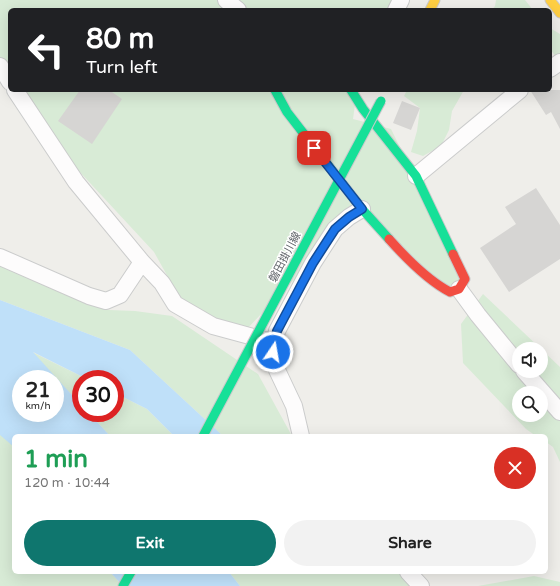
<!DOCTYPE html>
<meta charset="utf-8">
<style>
:root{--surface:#fff;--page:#f2f2f2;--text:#222;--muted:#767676;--accent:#0f766e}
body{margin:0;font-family:"Varela Round","Noto Sans JP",sans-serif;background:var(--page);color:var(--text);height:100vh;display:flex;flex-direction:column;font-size:15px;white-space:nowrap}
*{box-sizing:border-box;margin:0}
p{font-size:13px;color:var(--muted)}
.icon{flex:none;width:22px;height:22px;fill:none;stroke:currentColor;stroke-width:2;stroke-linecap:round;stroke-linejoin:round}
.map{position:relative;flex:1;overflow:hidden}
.side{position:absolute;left:12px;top:434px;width:536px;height:140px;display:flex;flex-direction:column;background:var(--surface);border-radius:6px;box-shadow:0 4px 16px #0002}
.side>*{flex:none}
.banner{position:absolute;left:8px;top:8px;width:544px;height:84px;border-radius:6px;box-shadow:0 4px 16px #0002;background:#202124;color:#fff;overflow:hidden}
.tools{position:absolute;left:512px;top:342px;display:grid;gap:8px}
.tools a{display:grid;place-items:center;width:36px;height:36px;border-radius:50%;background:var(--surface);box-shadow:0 4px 16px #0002;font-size:20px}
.speed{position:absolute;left:12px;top:370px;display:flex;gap:8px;font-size:20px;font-weight:700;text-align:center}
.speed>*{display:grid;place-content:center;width:52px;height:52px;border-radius:50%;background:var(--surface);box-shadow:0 4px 16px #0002;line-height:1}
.speed small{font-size:10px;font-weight:400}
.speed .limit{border:6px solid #d22;background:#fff;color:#111}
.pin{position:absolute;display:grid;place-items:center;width:34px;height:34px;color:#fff;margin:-17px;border-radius:8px;box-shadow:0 2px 6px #0006}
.me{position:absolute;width:44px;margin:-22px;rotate:12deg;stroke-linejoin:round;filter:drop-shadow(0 0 3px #0008)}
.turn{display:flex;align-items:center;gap:14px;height:84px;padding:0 12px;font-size:18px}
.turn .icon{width:52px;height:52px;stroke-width:2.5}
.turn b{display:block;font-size:28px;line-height:34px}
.round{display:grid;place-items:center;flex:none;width:42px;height:42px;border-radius:21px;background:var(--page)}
.head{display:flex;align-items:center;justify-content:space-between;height:68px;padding:0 12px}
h1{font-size:24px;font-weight:800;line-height:30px;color:#1e9e55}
.primary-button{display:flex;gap:8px;margin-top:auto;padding:8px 12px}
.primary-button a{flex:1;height:46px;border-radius:24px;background:var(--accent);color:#fff;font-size:16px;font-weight:800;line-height:46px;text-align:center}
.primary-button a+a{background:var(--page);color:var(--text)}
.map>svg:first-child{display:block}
.green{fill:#d8ebd6;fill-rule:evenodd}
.water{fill:#bfe0f9;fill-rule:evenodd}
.building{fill:#d6d5d3}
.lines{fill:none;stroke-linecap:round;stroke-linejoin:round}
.street-casing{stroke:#cbcccc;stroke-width:18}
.fast-casing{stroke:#cacacb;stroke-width:11}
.slow-casing{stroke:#cacacb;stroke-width:11}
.jam-casing{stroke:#cacacb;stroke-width:11}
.street{stroke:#fdfcfc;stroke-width:16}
.fast{stroke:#16e098;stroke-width:9}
.slow{stroke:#ffcf43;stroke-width:9}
.jam{stroke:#f24e42;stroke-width:9}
.fast-bridge-casing{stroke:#cacacb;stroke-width:11;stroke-linecap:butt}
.fast-bridge{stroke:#16e098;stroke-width:9}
.route-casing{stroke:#114b97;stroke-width:10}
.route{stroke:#1a73e8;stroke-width:7}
.labels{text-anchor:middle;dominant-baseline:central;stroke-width:3;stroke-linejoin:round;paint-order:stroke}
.street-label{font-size:11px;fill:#5f6368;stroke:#fff}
</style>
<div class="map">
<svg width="560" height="586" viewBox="0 0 560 586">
<rect width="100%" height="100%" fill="#efeeea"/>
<path class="green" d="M0,0H219L229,10H10V78L0,64Z
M222,0H398L396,10H231Z
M496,0H525L533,10H492L495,6Z
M550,28L560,34V62L550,49Z
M18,90H357L353,119L391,129L465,279L450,292L362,209L242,334L187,311L154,252L65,156Z
M407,90H464L452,111L449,130L441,146L423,156L411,152L417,131L420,108L404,96Z
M0,265L109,310L135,311L172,316L258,374L292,436H223L130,350L0,300Z
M483,294L560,367V462L553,447L546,442V436H536L526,429L463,363L461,324ZM519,349H541V371H519ZM519,393H541V415H519Z
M32,352L87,379H81V405Z
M115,393L147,409L174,436H110L89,413H115Z
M0,429L14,444V572H110L123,586H0Z
M229,572H402L416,586H240Z
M534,576L560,582V586H478Z"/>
<path class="water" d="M0,300L130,350L223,436H174L147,409L115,393V379H87L33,352L81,405V413H89L110,436H14V447L0,435ZM21,379H55V413H21Z
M110,572H229L240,586H123Z"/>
<path class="building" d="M80,90H109L122,99L92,144L58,121Z
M530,90H560V129L551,112L546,115Z
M402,101L420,108L411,130L393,123Z
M536,188L560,225V259L509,292L480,248L516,224L505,207Z"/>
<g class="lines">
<defs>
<path id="street" d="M226,0L238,10
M396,10L401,0
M0,66L10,82
M550,69L560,62
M15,90L76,182L142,262L162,283L175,304L213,326L275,343
M416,176L520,90
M0,257L89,296L106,301L120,295L142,262
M459,289L478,315L519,365
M524,371L560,412
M301,436L294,406L277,370L273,352L277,331L313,263L335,229L349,217L362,209
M408,572L421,586"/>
<path id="fast" d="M275,90L287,112L362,209L389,239
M351,90L363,109L416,176L453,254
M123,586L131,572"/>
<path id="slow" d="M550,0L560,13
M430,10L435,0"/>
<path id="jam" d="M389,239C405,257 429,281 450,292L459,289L465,279L453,254"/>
</defs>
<use href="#street" class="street-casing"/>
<use href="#fast" class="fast-casing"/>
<use href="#slow" class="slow-casing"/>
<use href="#jam" class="jam-casing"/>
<use href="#street" class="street"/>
<use href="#fast" class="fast"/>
<use href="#slow" class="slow"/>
<use href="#jam" class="jam"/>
<defs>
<path id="fast-bridge" d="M203,436L381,101"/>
</defs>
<use href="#fast-bridge" class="fast-bridge-casing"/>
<use href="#fast-bridge" class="fast-bridge"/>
</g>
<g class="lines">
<defs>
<path id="route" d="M273,352L277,331L313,263L335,229L349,217L362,209L314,148"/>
</defs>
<use href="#route" class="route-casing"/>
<use href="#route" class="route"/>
</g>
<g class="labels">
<g class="street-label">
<text transform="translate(285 257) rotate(-62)">磐田掛川線</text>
</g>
</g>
</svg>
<div class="tools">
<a><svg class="icon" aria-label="sound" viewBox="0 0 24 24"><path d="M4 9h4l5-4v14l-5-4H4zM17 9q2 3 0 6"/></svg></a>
<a><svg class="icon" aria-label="search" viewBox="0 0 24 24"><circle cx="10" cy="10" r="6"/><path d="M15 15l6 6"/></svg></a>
</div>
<div class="speed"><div>21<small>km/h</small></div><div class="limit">30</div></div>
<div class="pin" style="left:314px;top:148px;background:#d93025"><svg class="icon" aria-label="arrive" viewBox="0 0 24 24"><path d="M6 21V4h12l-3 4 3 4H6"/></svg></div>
<svg class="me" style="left:273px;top:352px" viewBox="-20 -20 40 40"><circle r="17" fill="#1a73e8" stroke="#fff" stroke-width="3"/><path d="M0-11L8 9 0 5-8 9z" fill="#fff"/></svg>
<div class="banner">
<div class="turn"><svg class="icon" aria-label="left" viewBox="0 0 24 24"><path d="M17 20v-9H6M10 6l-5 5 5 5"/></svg><div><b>80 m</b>Turn left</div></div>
</div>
<section class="side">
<div class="head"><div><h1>1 min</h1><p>120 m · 10:44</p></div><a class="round" style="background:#d93025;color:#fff"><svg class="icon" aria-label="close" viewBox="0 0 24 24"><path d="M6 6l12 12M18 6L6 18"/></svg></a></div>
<div class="primary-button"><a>Exit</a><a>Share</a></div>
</section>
</div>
